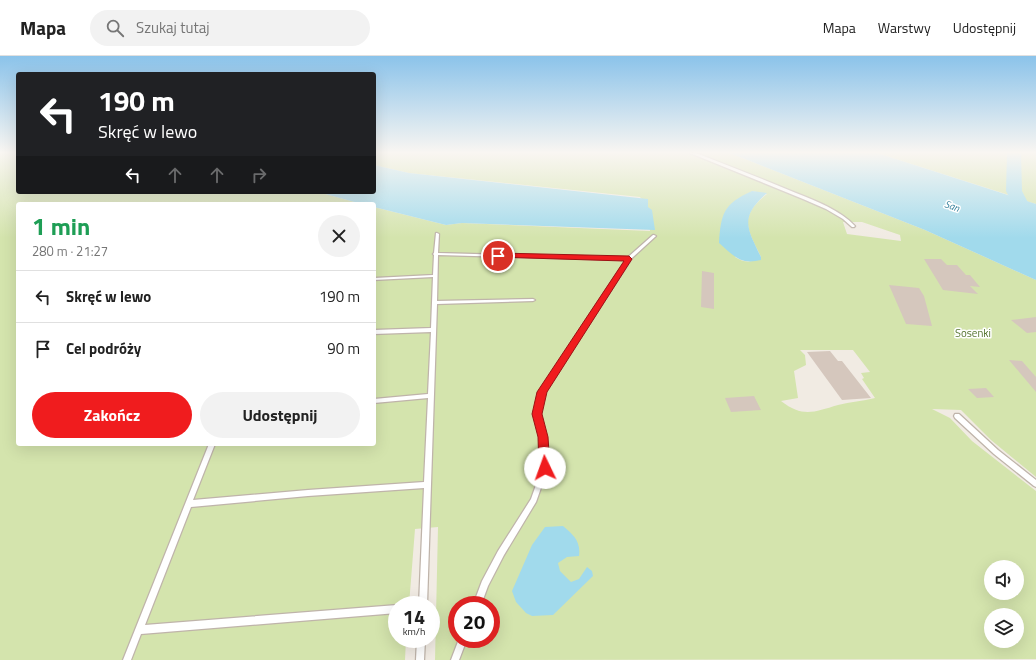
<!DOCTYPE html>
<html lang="pl">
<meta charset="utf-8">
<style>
:root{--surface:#fff;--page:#f2f2f2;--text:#222;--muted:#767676;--line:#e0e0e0;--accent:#f01c1e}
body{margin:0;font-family:"Titillium Web",sans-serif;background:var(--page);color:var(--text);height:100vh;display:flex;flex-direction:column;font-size:15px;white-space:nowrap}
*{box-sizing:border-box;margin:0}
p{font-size:13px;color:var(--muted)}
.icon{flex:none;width:22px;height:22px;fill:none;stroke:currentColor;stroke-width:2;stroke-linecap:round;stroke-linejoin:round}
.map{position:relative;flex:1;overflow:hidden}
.drawer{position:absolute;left:16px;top:146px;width:360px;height:244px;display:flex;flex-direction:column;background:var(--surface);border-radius:4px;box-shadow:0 4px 16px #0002}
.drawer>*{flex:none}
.hud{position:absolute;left:16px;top:16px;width:360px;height:122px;border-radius:4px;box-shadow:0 4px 16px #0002;background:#202124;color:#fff;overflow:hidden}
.controls{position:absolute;left:984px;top:504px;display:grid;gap:8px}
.controls a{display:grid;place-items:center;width:40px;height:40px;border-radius:50%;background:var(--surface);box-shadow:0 4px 16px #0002;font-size:20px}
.speed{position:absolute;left:388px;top:540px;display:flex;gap:8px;font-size:20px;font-weight:700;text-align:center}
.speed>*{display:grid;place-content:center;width:52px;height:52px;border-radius:50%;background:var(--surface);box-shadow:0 4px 16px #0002;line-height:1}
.speed small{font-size:10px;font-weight:400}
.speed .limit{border:6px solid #d22;background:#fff;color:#111}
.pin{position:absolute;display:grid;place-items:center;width:34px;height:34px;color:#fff;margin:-17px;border:2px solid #fff;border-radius:50%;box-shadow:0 1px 4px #0007}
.me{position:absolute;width:44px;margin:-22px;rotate:357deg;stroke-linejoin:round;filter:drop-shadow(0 0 3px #0008)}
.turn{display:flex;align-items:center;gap:14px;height:84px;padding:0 16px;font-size:18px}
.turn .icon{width:52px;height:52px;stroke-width:2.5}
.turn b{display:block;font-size:28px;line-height:34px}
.lanes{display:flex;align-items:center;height:38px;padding:0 16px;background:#0003;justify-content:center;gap:20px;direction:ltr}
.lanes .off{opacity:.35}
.round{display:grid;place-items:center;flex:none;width:42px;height:42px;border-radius:21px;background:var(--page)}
.head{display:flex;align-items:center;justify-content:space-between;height:68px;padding:0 16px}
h1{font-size:24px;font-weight:700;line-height:30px;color:#1e9e55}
.primary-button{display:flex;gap:8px;margin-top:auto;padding:8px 16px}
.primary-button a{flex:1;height:46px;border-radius:24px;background:var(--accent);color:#fff;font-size:16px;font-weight:700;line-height:46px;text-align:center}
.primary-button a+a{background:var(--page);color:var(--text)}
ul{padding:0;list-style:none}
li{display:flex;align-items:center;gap:12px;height:52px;padding:0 16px;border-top:1px solid var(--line)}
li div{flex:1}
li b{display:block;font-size:15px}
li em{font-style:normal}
header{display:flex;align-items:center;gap:24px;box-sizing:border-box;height:56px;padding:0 20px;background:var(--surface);border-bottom:1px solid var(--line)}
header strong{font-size:19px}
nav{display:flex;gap:22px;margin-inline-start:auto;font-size:14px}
.search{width:280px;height:36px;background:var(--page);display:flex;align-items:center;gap:10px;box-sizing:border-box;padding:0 14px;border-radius:22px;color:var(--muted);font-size:15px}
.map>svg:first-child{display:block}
.green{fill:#d4e4ad;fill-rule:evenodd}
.water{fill:#a1daec}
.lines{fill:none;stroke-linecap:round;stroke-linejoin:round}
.river{fill:#a1daec;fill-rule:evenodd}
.building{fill:#d5c7bd}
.lane-casing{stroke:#bfb4aa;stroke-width:2.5}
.lane{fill:#fff;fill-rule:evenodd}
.route{fill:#f01c1e;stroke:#9c1214}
.labels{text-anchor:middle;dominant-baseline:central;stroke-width:3;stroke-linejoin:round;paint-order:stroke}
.far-water-label{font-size:10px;font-style:italic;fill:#307e99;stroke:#fff}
.park-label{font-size:11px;fill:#51712b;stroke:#fff}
</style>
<header>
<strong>Mapa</strong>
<div class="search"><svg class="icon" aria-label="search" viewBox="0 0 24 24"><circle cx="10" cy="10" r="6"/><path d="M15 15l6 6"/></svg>Szukaj tutaj</div>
<nav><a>Mapa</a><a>Warstwy</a><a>Udostępnij</a></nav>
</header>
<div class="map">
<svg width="1036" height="604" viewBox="0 0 1036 604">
<rect width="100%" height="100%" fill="#f1ebe3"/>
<path class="green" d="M0,97H18V136H318L362,148H18V388H374V151L446,169L462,167L650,175L648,151L640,141L409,117L374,109V97H730L925,174L1036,224V421L991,384L961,354L932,353L950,362L972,385L1036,435V603L435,604L438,471L415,473L409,549H397V583H406L405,604H0ZM752,135L767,138C738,161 747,172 761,201C751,207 745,207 735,201ZM843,166H862L900,179L901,185L847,178ZM800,294H853L870,316L861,317L864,322L862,323L875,342C863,345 850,346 838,349C814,356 803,362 781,345L798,342L794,315L806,309L805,299ZM991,511H1017V537H991ZM457,549H491V583H457ZM991,559H1017V585H991Z
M877,97H1011L1012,140Z
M1017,97H1036V148L1019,143L1016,121Z"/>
<path class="water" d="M730,97H877L1036,148V224L925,174Z
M374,109L409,117L648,143V151L652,154L655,174L462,167L446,169L374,151V148H362L318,136H374Z
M752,135L767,137C739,161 747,172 761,201V204C740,209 734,200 719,187C721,158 723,148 752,135Z
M563,470C574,479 581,486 579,500L567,501L558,507L560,515L571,526L579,523L587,511L592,515L593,520L553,559L532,560L526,557L516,546L512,535L532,489L545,471Z"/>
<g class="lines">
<path class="river" d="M1007,97H1021L1022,135L1036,162V182L1030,181L1028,177L1006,135Z"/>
</g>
<path class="building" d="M924,203H941L947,209H957L966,219H970L980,231L970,230L978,238L943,234Z
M702,215L714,217V253L701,251Z
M889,229L919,232L924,240L932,270L906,268Z
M1036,261V276L1027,277L1011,264Z
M830,295L838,305H842L871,342L842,344L807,296Z
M1009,304L1022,305L1036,321V336Z
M986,332L994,341L977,342L968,333Z
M754,340L761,354L731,356L725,342Z"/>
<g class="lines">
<defs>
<path id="lane" d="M690,97H696C729,110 763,123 796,137C816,145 840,154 855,170L854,171H852L843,163L826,153L803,143Z
M436,177H437L439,178L438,197L627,202L653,179H654L656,180L632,202L545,336L540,358L546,381L548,412L536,446L504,499L488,530L481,549H473L482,525L498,495L531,443L542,412L540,381L534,358L539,336L626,204L438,199L437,245L533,243L535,244L533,245L437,248L427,549H419L424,432L308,440L191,451L145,569L397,549V557L141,578L131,604H123L209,388H215L193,444L308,434L424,426L428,342L374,347V343L428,338L431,276L374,278V274L431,272L433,221L374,224V222L433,219L434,199L433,198L434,197Z
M955,358H959L998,394L1036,424V431L1034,430L994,398L955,362L954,360Z
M417,583H425L424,604H416Z
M459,583H467L459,604H451Z"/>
</defs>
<use href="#lane" class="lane-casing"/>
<use href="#lane" class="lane"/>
</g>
<linearGradient id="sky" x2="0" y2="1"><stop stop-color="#8bc3ea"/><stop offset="0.53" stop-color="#f9f6f2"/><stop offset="1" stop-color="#f9f6f2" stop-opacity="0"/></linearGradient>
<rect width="1036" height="182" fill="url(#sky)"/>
<path class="route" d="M498,197L629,200L632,203L547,336L542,358L548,381L550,412L549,415H541L539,412L538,381L532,358L537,336L624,205L495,201V198Z"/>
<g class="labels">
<g class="far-water-label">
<text transform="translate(952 150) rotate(19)">San</text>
</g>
<g class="park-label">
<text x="973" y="277">Sosenki</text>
</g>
</g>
</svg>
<div class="controls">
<a><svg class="icon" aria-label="sound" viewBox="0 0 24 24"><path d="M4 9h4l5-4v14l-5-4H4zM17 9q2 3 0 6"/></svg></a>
<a><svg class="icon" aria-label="layers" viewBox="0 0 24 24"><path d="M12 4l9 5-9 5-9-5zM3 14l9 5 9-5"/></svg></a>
</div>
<div class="speed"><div>14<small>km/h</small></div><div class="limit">20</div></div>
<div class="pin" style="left:498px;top:200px;background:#d93025"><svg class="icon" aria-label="arrive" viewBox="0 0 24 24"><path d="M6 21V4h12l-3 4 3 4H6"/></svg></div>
<svg class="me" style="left:545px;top:412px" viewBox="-20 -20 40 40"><circle r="19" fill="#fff"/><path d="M0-13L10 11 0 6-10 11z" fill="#f01c1e"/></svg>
<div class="hud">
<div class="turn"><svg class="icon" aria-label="left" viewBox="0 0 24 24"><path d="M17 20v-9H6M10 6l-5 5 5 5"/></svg><div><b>190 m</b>Skręć w lewo</div></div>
<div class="lanes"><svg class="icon" aria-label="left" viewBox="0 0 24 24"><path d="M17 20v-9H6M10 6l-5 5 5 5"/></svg><svg class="icon off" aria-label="ahead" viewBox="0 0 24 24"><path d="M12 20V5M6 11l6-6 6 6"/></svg><svg class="icon off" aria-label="ahead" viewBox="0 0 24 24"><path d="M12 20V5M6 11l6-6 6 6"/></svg><svg class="icon off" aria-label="right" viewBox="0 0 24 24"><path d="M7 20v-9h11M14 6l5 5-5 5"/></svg></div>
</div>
<section class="drawer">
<div class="head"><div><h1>1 min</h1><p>280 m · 21:27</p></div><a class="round"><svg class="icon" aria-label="close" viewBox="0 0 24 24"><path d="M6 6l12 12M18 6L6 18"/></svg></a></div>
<ul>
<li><svg class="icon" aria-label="left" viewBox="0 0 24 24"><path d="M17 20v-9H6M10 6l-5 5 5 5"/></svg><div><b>Skręć w lewo</b></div><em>190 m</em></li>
<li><svg class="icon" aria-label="arrive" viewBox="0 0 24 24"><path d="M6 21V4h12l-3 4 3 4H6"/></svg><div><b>Cel podróży</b></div><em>90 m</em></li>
</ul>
<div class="primary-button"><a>Zakończ</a><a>Udostępnij</a></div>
</section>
</div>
